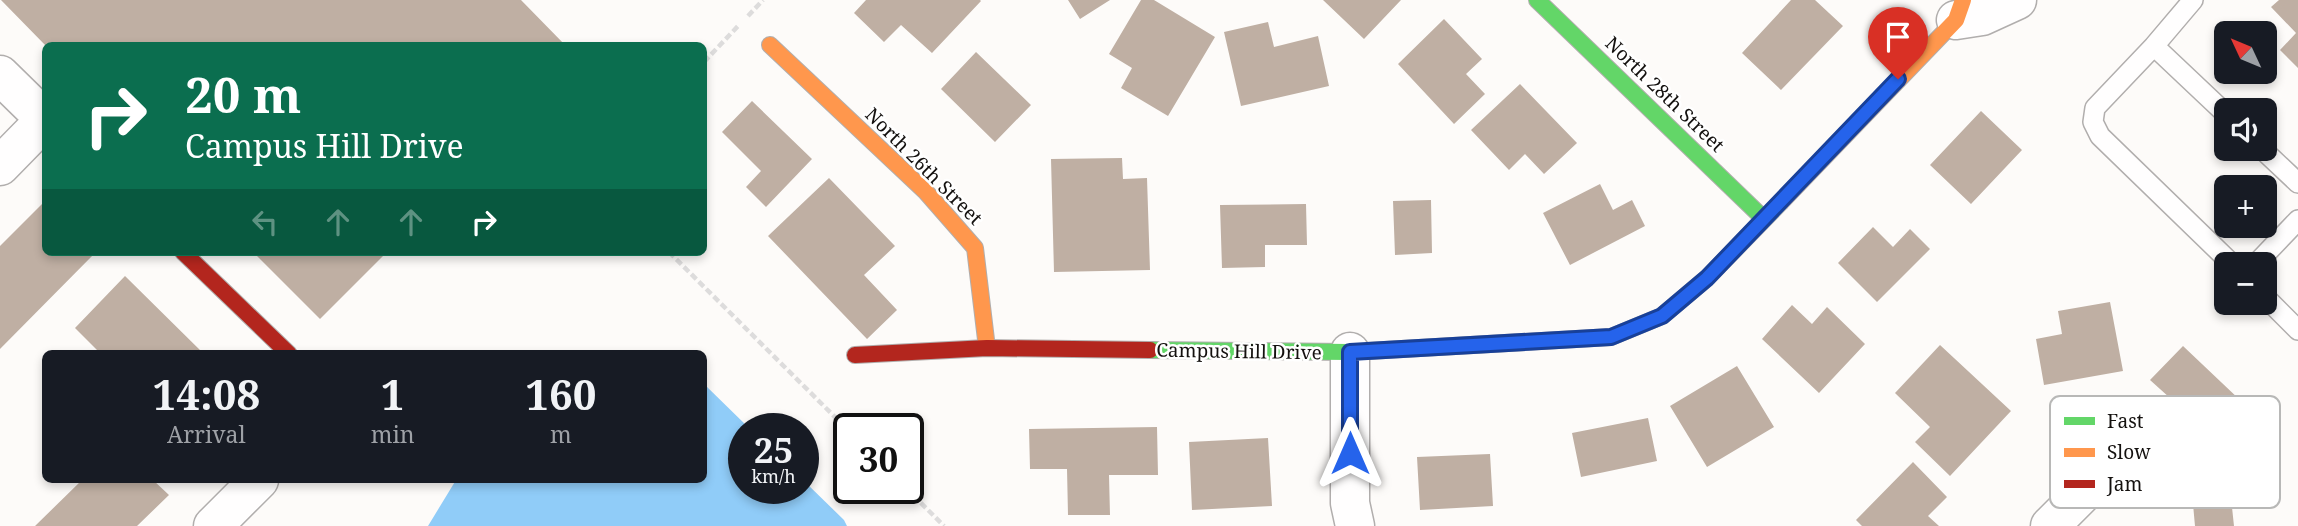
<!DOCTYPE html>
<meta charset="utf-8">
<style>
:root{--surface:#171b24;--page:#20242c;--text:#f1f3f6;--muted:#9ea1a6}
body{margin:0;font-family:"Noto Serif",serif;background:var(--page);color:var(--text);height:100vh;display:flex;flex-direction:column;font-size:26px;white-space:nowrap}
*{box-sizing:border-box;margin:0}
p{font-size:23px;color:var(--muted)}
.icon{flex:none;width:38px;height:38px;fill:none;stroke:currentColor;stroke-width:2;stroke-linecap:round;stroke-linejoin:round}
.map{position:relative;flex:1;overflow:hidden}
.drawer{position:absolute;left:42px;top:350px;width:665px;height:133px;display:flex;flex-direction:column;background:var(--surface);border-radius:10px;box-shadow:0 4px 10px #0003}
.drawer>*{flex:none}
.guide{position:absolute;left:42px;top:42px;width:665px;height:214px;border-radius:10px;box-shadow:0 4px 10px #0003;background:#0b6e4f;color:#fff;overflow:hidden}
.needle{width:46px;rotate:314deg}
.controls{position:absolute;left:2214px;top:21px;display:grid;gap:14px}
.controls a{display:grid;place-items:center;width:63px;height:63px;border-radius:10px;background:var(--surface);box-shadow:0 4px 10px #0003;font-size:35px}
.speed{position:absolute;left:728px;top:413px;display:flex;gap:14px;font-size:35px;font-weight:700;text-align:center}
.speed>*{display:grid;place-content:center;width:91px;height:91px;border-radius:50%;background:var(--surface);box-shadow:0 4px 10px #0003;line-height:1}
.speed small{font-size:18px;font-weight:400}
.speed .limit{border:4px solid #111;border-radius:10px;background:#fff;color:#111}
.pin{position:absolute;display:grid;place-items:center;width:60px;height:60px;color:#fff;margin:-72px -30px;border-radius:50% 50% 50% 0;rotate:-45deg;box-shadow:0 0 7px #0007}
.pin .icon{rotate:45deg}
.me{position:absolute;width:77px;margin:-38px;rotate:0deg;stroke-linejoin:round;filter:drop-shadow(0 0 5px #0008)}
.turn{display:flex;align-items:center;gap:24px;height:147px;padding:0 28px;font-size:32px}
.turn .icon{width:91px;height:91px;stroke-width:2.5}
.turn b{display:block;font-size:49px;line-height:60px}
.lanes{display:flex;align-items:center;height:66px;padding:0 28px;background:#0003;justify-content:center;gap:35px;direction:ltr}
.lanes .off{opacity:.35}
.eta{display:flex;justify-content:space-evenly;align-items:center;height:119px;text-align:center}
.eta b{font-size:42px;font-weight:700;line-height:49px}
.map>svg:first-child{display:block}
.water{fill:#90ccf8}
.building{fill:#bfafa3}
.lines{fill:none;stroke-linecap:round;stroke-linejoin:round}
.lane-casing{stroke:#b1aead;stroke-width:22}
.street-casing{stroke:#b1aead;stroke-width:41}
.fast-casing{stroke:#b1aead;stroke-width:18}
.slow-casing{stroke:#b1aead;stroke-width:18}
.jam-casing{stroke:#b1aead;stroke-width:18}
.path{stroke:#dddcdc;stroke-width:4.5;stroke-dasharray:7 3.5;stroke-linecap:butt}
.lane{stroke:#fffefe;stroke-width:19}
.street{stroke:#fffefe;stroke-width:38}
.fast{stroke:#63d668;stroke-width:16}
.slow{stroke:#ff974d;stroke-width:16}
.jam{stroke:#b3261e;stroke-width:16}
.route-casing{stroke:#184099;stroke-width:18}
.route{stroke:#2563eb;stroke-width:12}
.labels{text-anchor:middle;dominant-baseline:central;stroke-width:5;stroke-linejoin:round;paint-order:stroke}
.street-label{font-size:19px;fill:#14110f;stroke:#fff}
.key{fill:#fff;stroke:#b8b8b7;stroke-width:2}
.key-label{font-size:19px;fill:#14110f}
</style>
<div class="map">
<svg width="2298" height="526" viewBox="0 0 2298 526">
<rect width="100%" height="100%" fill="#fdfbf9"/>
<path class="water" d="M704,384L750,429H744V488H803V480L844,520L847,526H428L456,480H704Z"/>
<path class="building" d="M1,0H521L566,46H46Z
M866,0H980L981,1L932,53L901,25L884,42L854,13Z
M1068,0H1110L1080,19Z
M1141,0H1154L1215,37L1168,116L1121,88L1132,68L1109,54Z
M1323,0H1401L1364,39Z
M1791,0H1815L1843,26L1781,90L1742,53Z
M2279,0H2298V68L2280,50L2296,33L2271,7Z
M1444,19L1482,59L1466,74L1485,94L1454,124L1398,64Z
M1268,22L1274,47L1318,36L1329,86L1241,106L1224,32Z
M976,52L1031,105L995,142L941,89Z
M1520,84L1577,143L1544,174L1525,154L1509,170L1471,130Z
M752,101L812,159L766,207L746,187L761,171L722,132Z
M1981,111L2022,150L1971,204L1930,165Z
M1122,158L1123,179L1147,178L1150,270L1054,272L1051,159Z
M829,178L895,246L864,275L897,310L867,339L768,236Z
M1600,184L1613,210L1632,200L1645,226L1570,265L1543,213Z
M46,200V252H96L0,349V246Z
M1431,200L1432,253L1395,255L1393,201Z
M1306,204L1307,245H1265V267L1222,268L1220,205Z
M1873,227L1893,247L1910,229L1930,249L1877,302L1838,263Z
M253,252H387L320,319Z
M125,276L204,354H101L75,328Z
M2110,302L2123,371L2044,385L2036,339L2062,334L2058,311Z
M1792,305L1812,324L1827,307L1865,344L1819,393L1762,339Z
M1940,345L2011,411L1950,476L1915,442L1930,427L1895,393Z
M2183,346L2241,401L2193,451L2154,416L2170,398L2150,380Z
M1737,366L1774,427L1707,467L1670,406Z
M1648,418L1657,461L1581,477L1572,433Z
M1157,427L1158,475H1109L1110,515H1068L1067,469H1030L1029,429Z
M1268,438L1272,506L1192,510L1189,442Z
M1490,454L1493,506L1420,510L1417,457Z
M1913,462L1947,497L1928,516L1939,526H1862L1856,520Z
M2229,479L2234,526H2195L2191,482Z
M82,480H153L169,495L137,526H35Z"/>
<g class="lines">
<defs>
<path id="lane" d="M2193,0L2154,46L2095,108L2093,122L2100,136L2232,264
M2154,46L2226,114
M2262,149L2298,183
M2256,264L2298,220
M2264,296L2298,330"/>
<path id="street" d="M1956,20L1982,16L2017,0
M0,75L46,120
M0,166L45,120
M1350,352V503L1355,526
M213,526L259,480
M2050,526L2083,493"/>
<path id="fast" d="M1537,0L1764,219
M1150,350L1350,352L1611,337L1662,316L1707,278L1781,202"/>
<path id="slow" d="M770,45L926,192L975,248L987,348
M1781,202L1956,20L1963,0"/>
<path id="jam" d="M183,252L289,354
M855,355L987,348L1150,350"/>
</defs>
<use href="#lane" class="lane-casing"/>
<use href="#street" class="street-casing"/>
<use href="#fast" class="fast-casing"/>
<use href="#slow" class="slow-casing"/>
<use href="#jam" class="jam-casing"/>
<path class="path" d="M748,16L763,0
M704,62L739,25
M669,252L849,431
M906,488L944,526"/>
<use href="#lane" class="lane"/>
<use href="#street" class="street"/>
<use href="#fast" class="fast"/>
<use href="#slow" class="slow"/>
<use href="#jam" class="jam"/>
</g>
<g class="lines">
<defs>
<path id="route" d="M1350,453V352L1611,337L1662,316L1707,278L1898,79"/>
</defs>
<use href="#route" class="route-casing"/>
<use href="#route" class="route"/>
</g>
<g class="labels">
<g class="street-label">
<text transform="translate(1665 94) rotate(44)">North 28th Street</text>
<text transform="translate(924 166) rotate(45)">North 26th Street</text>
<text transform="translate(1239 351) rotate(1)">Campus Hill Drive</text>
</g>
</g>
<rect x="2050" y="396" width="230" height="112" rx="10" class="key"/>
<rect x="2064" y="417" width="31" height="8" fill="#63d668"/>
<rect x="2064" y="448" width="31" height="9" fill="#ff974d"/>
<rect x="2064" y="480" width="31" height="8" fill="#b3261e"/>
<g class="key-label">
<text x="2107" y="428">Fast</text>
<text x="2107" y="459">Slow</text>
<text x="2107" y="491">Jam</text>
</g>
</svg>
<div class="controls">
<a><svg class="needle" viewBox="-14 -14 28 28"><path d="M0-13l5 13h-10z" fill="#e53935"/><path d="M0 13l5-13h-10z" fill="#9ea1a6"/></svg></a>
<a><svg class="icon" aria-label="sound" viewBox="0 0 24 24"><path d="M4 9h4l5-4v14l-5-4H4zM17 9q2 3 0 6"/></svg></a>
<a>+</a>
<a>−</a>
</div>
<div class="speed"><div>25<small>km/h</small></div><div class="limit">30</div></div>
<div class="pin" style="left:1898px;top:79px;background:#d93025"><svg class="icon" aria-label="arrive" viewBox="0 0 24 24"><path d="M6 21V4h12l-3 4 3 4H6"/></svg></div>
<svg class="me" style="left:1350px;top:453px" viewBox="-20 -20 40 40"><path d="M0-17L14 15 0 8-14 15z" fill="#2563eb" stroke="#fff" stroke-width="4"/></svg>
<div class="guide">
<div class="turn"><svg class="icon" aria-label="right" viewBox="0 0 24 24"><path d="M7 20v-9h11M14 6l5 5-5 5"/></svg><div><b>20 m</b>Campus Hill Drive</div></div>
<div class="lanes"><svg class="icon off" aria-label="left" viewBox="0 0 24 24"><path d="M17 20v-9H6M10 6l-5 5 5 5"/></svg><svg class="icon off" aria-label="ahead" viewBox="0 0 24 24"><path d="M12 20V5M6 11l6-6 6 6"/></svg><svg class="icon off" aria-label="ahead" viewBox="0 0 24 24"><path d="M12 20V5M6 11l6-6 6 6"/></svg><svg class="icon" aria-label="right" viewBox="0 0 24 24"><path d="M7 20v-9h11M14 6l5 5-5 5"/></svg></div>
</div>
<section class="drawer">
<div class="eta">
<div><b>14:08</b><p>Arrival</p></div>
<div><b>1</b><p>min</p></div>
<div><b>160</b><p>m</p></div>
</div>
</section>
</div>
